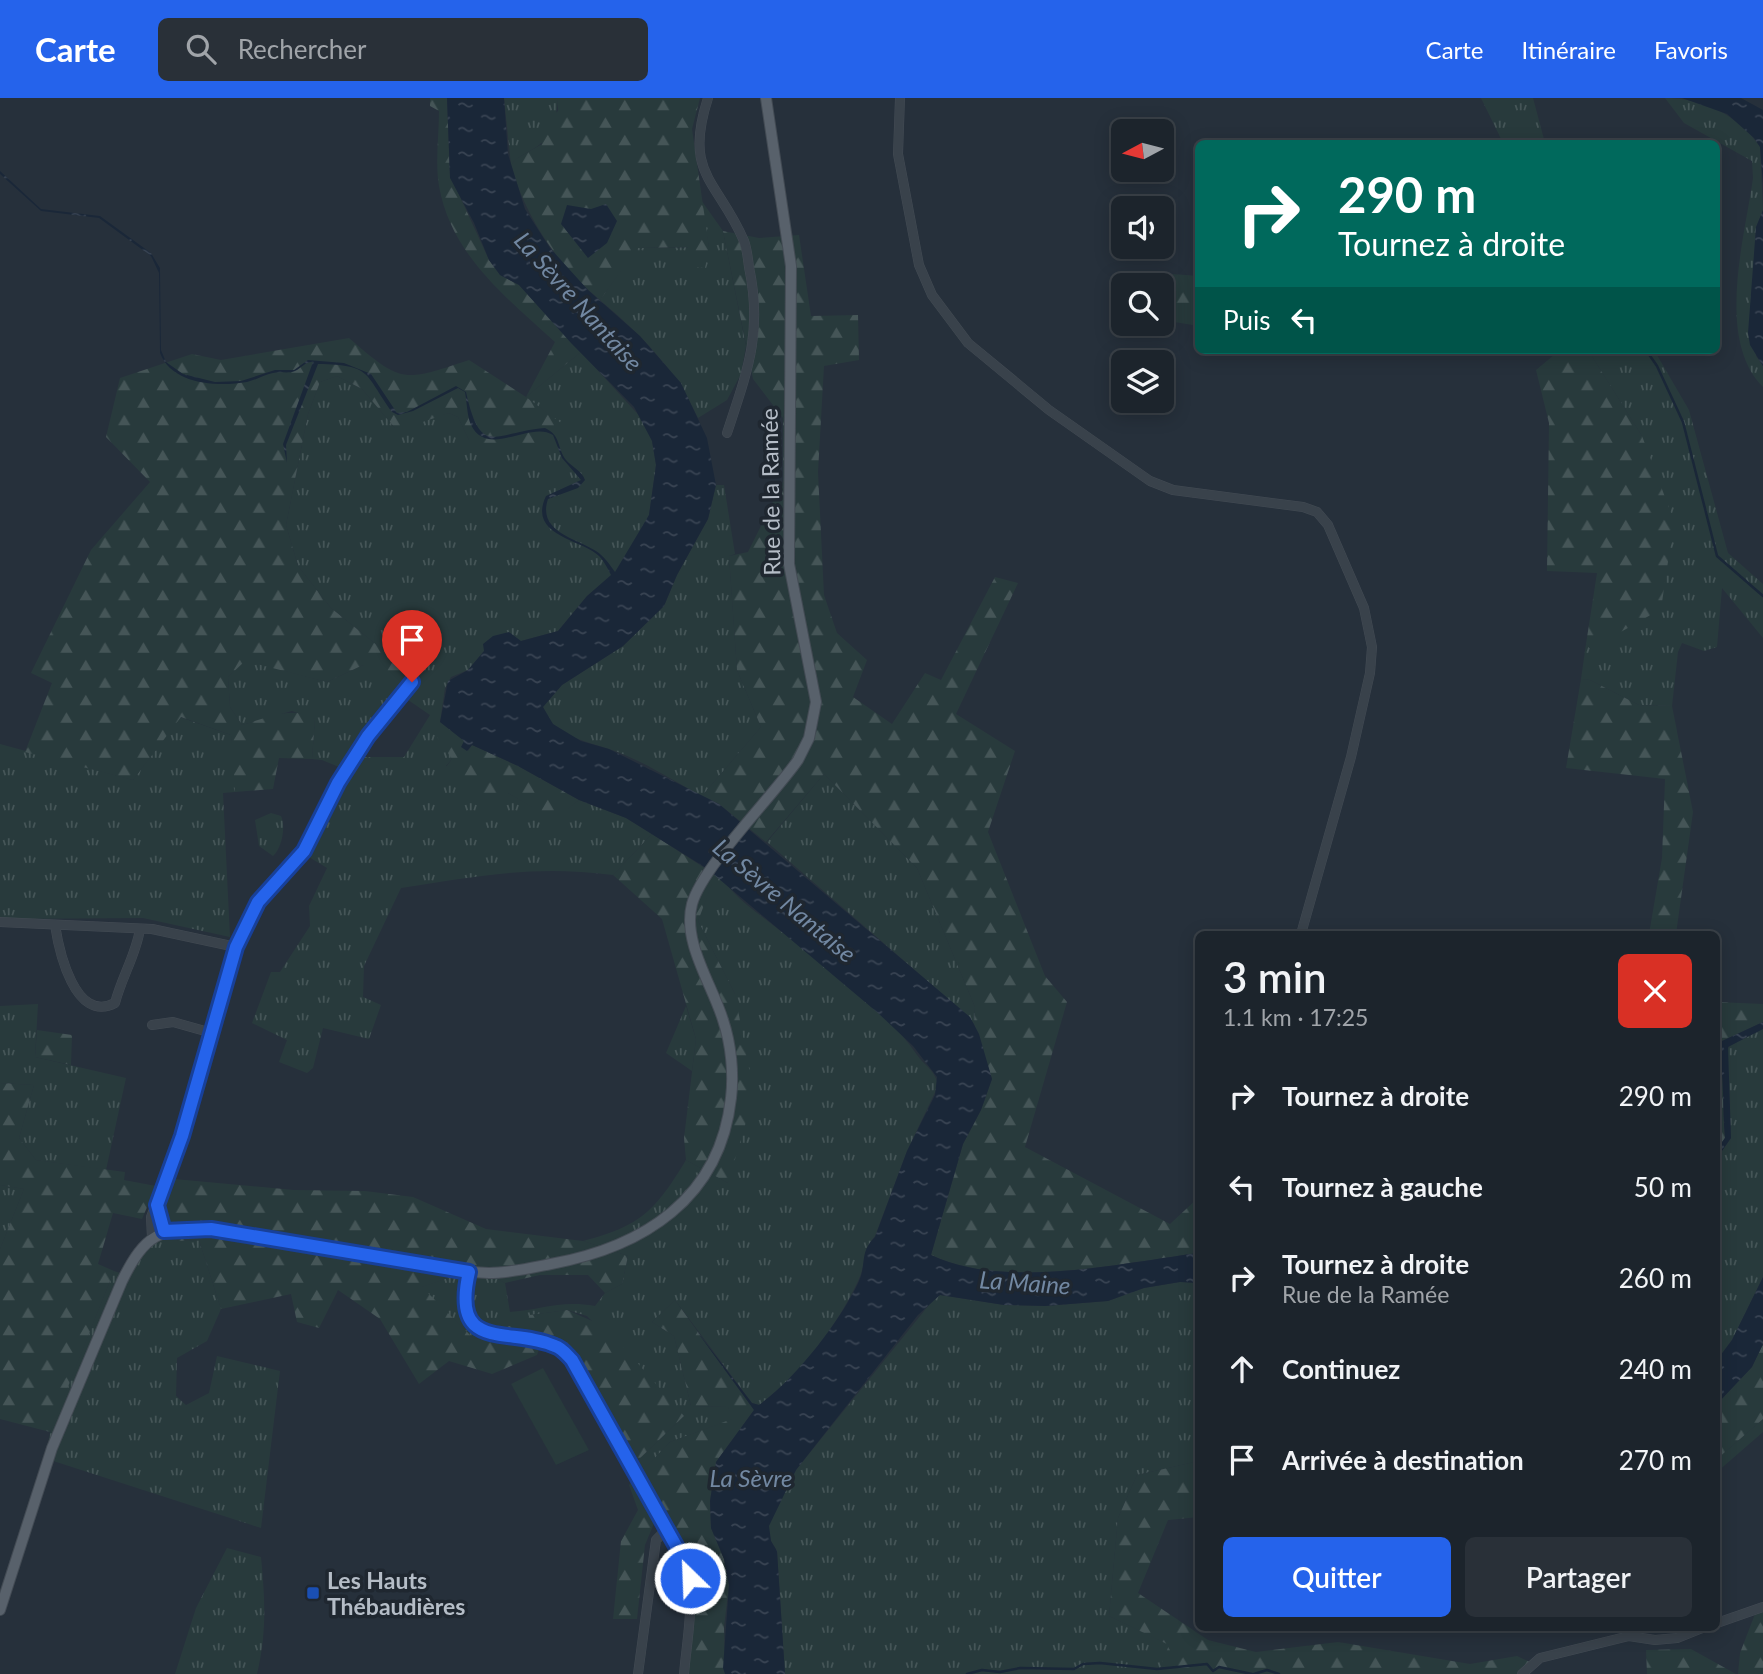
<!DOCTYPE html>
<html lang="fr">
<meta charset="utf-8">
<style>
:root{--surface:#1c242c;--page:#293038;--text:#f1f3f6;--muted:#a0a4a9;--line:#3a4148;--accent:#2563eb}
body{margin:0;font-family:Lato,sans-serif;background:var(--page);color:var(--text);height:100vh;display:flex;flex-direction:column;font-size:26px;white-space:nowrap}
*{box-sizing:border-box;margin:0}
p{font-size:23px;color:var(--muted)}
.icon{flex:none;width:38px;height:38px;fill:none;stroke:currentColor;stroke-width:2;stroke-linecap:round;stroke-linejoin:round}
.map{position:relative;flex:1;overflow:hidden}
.side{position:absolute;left:1195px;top:833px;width:525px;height:700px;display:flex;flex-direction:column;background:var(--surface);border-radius:10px;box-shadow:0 4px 18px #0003,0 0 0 2px var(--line)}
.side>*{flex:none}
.guide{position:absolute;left:1195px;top:42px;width:525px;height:214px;border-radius:10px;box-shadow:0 4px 18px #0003,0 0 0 2px var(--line);background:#00695c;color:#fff;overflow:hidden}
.needle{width:46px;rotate:263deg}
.controls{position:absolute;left:1111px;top:21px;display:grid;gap:14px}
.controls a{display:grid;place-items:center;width:63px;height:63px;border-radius:10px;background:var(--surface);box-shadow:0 4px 18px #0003,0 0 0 2px var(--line);font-size:35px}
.pin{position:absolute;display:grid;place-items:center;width:60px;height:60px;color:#fff;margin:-72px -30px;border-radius:50% 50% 50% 0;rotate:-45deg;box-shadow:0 0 7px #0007}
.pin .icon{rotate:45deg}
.me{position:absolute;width:77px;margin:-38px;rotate:336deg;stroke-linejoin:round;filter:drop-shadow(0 0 5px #0008)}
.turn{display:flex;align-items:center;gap:24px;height:147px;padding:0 28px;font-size:32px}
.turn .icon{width:91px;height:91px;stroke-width:2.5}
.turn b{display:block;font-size:49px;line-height:60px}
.then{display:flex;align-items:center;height:66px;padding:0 28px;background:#0003;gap:14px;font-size:26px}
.round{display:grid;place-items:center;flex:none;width:74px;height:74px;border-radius:10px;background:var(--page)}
.head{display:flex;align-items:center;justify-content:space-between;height:119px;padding:0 28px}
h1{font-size:42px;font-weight:600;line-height:52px}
.cta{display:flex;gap:14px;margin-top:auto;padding:14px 28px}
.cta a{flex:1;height:80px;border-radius:10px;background:var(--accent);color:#fff;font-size:28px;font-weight:600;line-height:80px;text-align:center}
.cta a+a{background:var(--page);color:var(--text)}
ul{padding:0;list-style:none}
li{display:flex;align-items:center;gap:21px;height:91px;padding:0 28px}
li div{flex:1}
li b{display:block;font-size:26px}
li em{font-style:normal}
header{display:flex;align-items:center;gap:42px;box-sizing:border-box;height:98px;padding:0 35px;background:var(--accent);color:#fff}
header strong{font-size:33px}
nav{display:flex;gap:38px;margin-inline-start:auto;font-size:24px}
.search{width:490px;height:63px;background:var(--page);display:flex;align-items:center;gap:18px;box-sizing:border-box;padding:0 24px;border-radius:10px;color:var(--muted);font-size:26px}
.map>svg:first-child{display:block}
.grass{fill:url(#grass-tufts)}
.forest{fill:url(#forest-firs)}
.garden{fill:#283a3c}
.water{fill:url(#water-ripples)}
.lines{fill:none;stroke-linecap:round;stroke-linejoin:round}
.stream{stroke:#1a2738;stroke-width:2.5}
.minor-casing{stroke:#434b54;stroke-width:10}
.major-casing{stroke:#434b54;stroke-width:12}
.minor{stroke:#39424b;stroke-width:9}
.major{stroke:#58616b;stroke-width:10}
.route-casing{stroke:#184099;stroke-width:18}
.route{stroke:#2563eb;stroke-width:12}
.transit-dot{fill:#1a4fb4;stroke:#1f2730;stroke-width:2.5}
.labels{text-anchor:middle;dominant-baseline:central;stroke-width:7;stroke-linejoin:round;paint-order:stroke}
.street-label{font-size:23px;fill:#b5bdc7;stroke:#1f2730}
.poi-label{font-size:23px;font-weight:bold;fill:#b5bdc7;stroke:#1f2730;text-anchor:start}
.water-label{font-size:24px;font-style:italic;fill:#7288a2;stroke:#1f2730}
</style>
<header>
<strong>Carte</strong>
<div class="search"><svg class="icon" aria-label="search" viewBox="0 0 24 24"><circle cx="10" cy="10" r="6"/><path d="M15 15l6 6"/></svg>Rechercher</div>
<nav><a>Carte</a><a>Itinéraire</a><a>Favoris</a></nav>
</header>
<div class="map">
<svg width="1763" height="1576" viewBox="0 0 1763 1576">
<defs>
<pattern id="grass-tufts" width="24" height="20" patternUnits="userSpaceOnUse" patternTransform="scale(1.75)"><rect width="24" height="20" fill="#283a3c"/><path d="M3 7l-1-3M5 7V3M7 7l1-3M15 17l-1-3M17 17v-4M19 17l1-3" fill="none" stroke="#455557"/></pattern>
<pattern id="forest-firs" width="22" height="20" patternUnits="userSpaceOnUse" patternTransform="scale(1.75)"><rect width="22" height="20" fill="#283a3c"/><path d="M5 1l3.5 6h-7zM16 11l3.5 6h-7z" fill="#455557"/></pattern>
<pattern id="water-ripples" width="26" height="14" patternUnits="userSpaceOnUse" patternTransform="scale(1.75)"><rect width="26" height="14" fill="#1a2738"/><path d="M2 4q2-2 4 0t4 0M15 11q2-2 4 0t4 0" fill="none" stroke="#394453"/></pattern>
</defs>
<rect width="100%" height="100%" fill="#26303b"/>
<path class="grass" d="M504,0H558C558,14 551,39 539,47C529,55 518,57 511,67Z
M1481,0H1533L1545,45H1503Z
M1665,0C1702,0 1739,17 1760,49L1763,112L1756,130L1752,209L1756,258L1763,268V289C1715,241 1745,139 1753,80L1752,63L1684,25Z
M701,102L723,133L746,248L741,276L727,302L698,320C676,271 640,236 600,202L637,150L709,149Z
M1588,252H1654L1689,312L1728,455L1763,486V540L1722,490L1717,549L1704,553L1682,545L1678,554L1672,608L1639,607L1590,582L1581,581L1586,546L1591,551L1642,338Z
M581,254L644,323L652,343L656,367L649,417L618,473L587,498L558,533L484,553L468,572L451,579L445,590L440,624L452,661L446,668L508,695L554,721L579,702L626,720L652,736L613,777C533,767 478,778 401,790L364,868L363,899L381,907L369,941L323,930L313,970L307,975L279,964L287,942L252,925L271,874H280L310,828L309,808L327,770L309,759L341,689L361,659H404L430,617L398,595L339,669L322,662L312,661L315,621L292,613L242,627L230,609L228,579L245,562L327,584L363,567L409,573L331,510L298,468L286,427L308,316L320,284L337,278L362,291L395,330L449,315L458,319L469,342L564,328L526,299Z
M716,387H724L735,456L729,458L737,572L761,629L702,698C673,683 641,661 609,651C585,643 551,637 543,609L562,587L623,548L664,508L677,477L708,421Z
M180,619L231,637L237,688L235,694L223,695L230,839L143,820L0,821V646L133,682Z
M824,676L917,770L975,909L974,926L969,919L767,744Z
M271,715L281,718C286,728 282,750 273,758L259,748L255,722Z
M720,780C729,789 737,799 747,807C804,853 875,896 917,957C925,968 936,973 938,988L907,1053L875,1138C863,1151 866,1167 858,1183C837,1228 799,1278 759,1307L752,1305L675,1202L652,1224L674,1238L691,1308L728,1309L733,1321L670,1344L643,1373L636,1364L684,1318L587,1218L567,1212L531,1217L526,1228H507L515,1234L548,1239L539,1251L473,1240L421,1189L477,1170L505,1185L510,1214C543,1212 559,1202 595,1208L605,1195L622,1186L628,1158L583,1143C641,1128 655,1113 686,1062L728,1085L735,896L698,823L712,785Z
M38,906L35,959L126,980L106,1072L36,1062L19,1040L34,987L0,985V908Z
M686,908L696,941L692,973L666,955Z
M1763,931V1179L1732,1242L1717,1262V1060L1731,1040L1727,952L1731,946Z
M0,1087L24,1091L0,1151Z
M175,1135L178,1143L199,1142L221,1211L207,1243L177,1260L176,1298L186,1307L209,1295L217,1258L280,1273L261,1430L44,1360L52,1328L114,1173L129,1178L147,1148Z
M1180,1184L1199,1185V1363L1137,1377L1118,1420L1109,1518L1170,1547L1158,1576H785L777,1453L771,1443L768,1428L796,1372L933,1202L940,1197L1004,1207L1045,1208L1108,1203L1144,1190Z
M1763,1321V1334L1717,1374V1361Z
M227,1450L261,1459C265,1500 267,1535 257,1576H175L196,1510Z"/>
<path class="forest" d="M430,0H447L450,77L489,162L500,177L519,187L581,254L526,299L565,328L538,348L486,349L469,342L458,319L449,315L408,329L395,330L362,291L337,278L320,284L308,316L286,427L298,468L331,510L409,573L398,595L363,567L327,584L245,563L228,579L230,609L242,627C267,620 292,607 315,621L312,661L279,660L273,691L235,694L231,637L181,619L133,682L25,654L52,585L31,575L91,452L150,384L106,339L120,280L192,256L221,262L349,240C402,286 403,284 469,262L526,299L555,244C507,200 451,157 439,88C435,64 439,37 439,13L430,8Z
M558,0H700L692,31L709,149L705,170L689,169L688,149L638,150L600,202C558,167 526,121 511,67L516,61L542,46L539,28L558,13Z
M723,133L759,140L799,137L811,218L858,217L859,262L824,268L818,374L824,497L837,535L867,562L853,599L892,626L925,575L941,582L995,479L1018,485L956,616L1015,653L988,734L1045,878L1067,904L1025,1049L1170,1126L1199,1099V1155C1120,1165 1005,1192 931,1157L963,1046L981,1012L992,981L974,926L975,909L917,770L824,676L766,744L719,706L702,698L761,629L737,572L729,458L748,454L783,384V320L753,281Z
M1158,175L1199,178V228L1162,222V187H1154Z
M1560,252H1588L1642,338L1674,423L1661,511L1591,551L1586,546L1597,475L1547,473L1549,325L1536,272Z
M1581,581L1590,582L1639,607L1672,608L1693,714L1676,836H1649L1662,760L1665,681L1566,670Z
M440,624L465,643L468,653L472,647L518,668L579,702L554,722L508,695L487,703L471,694L446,669L452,661L437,639Z
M652,736L720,780L712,786L698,823L735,896L754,997L728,1085L686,1062L684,1040L696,941L662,821L613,777Z
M1717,904L1763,906V924L1722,943L1718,948C1725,979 1722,1008 1725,1040L1717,1051Z
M37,932L72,937L71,967L35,959Z
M0,985L34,987L19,1040L36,1062L125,1074L124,1082L156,1088L142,1121L113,1115L98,1166L114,1173L50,1334L0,1321V1151L24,1091L0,1087Z
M174,1081L294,1092L365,1093L413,1099L486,1131L583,1143L628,1158L622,1186L605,1195L588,1177H540L505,1185L477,1170L422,1189L473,1240L539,1251L537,1257L492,1276L449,1263L419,1286L380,1221L338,1192L319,1230L297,1224L291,1196L221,1211L199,1142L178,1143L164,1111Z
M675,1202L754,1312L716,1364L710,1403L711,1430L724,1461L729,1487L724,1529L725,1576H686L693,1477L660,1411L645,1447L637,1521H613L621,1443L638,1412L629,1387L670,1344L732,1321L728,1309L691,1308L674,1238L652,1224Z
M567,1212L606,1229L684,1318L636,1364C615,1329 585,1257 549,1240C527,1230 508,1240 486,1226L489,1222L497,1220L507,1228H525L530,1217Z
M1763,1246V1321L1717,1361V1306L1752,1269Z
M1199,1363V1419L1168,1422L1138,1495L1208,1542L1256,1554L1338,1544L1470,1566L1517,1558L1536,1567L1527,1576H1158L1169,1547L1109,1518L1118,1420L1137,1377Z
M1763,1514V1576H1738L1740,1555L1755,1516Z
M1691,1551L1736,1576H1647L1646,1552Z"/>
<path class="garden" d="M543,1270L589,1352L556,1367L511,1286Z"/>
<path class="water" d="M447,0H504L508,56L525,111L550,150L588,192L640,238L681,285L707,340L716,387L708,421L677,477L664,508L623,548L562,587L543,609L553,626L581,643L609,651L719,706L970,919L979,936L992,981L981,1012L963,1046L931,1157C1005,1192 1120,1165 1199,1155V1185L1180,1184L1144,1190L1108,1203L1045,1208L1004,1207L940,1197L918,1217L796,1372L769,1428L771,1443L777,1453L785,1576H725L723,1570L729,1487L724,1461L711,1430L710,1403L716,1364L754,1312L695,1231L752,1305L759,1307C796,1280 840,1224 859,1183C867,1164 859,1155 875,1139L907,1053L935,997L937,979L913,948L878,915L706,770L626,720L579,702L518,668L472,647L467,653L461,649L464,643L440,624L448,583L468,572L484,553L483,546L493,538L509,534L521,543L558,533L587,498L611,477C608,471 604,463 599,458C582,441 527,438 546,398L581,382L562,360L553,337C530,322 488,361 471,327C467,318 467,305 465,294L458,290L413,313L398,317L392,314C364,275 372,267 318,266L286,347L287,365L283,346L313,264C304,264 302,270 295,273C288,276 280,273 273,275C264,277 256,282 247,284C218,289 172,287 160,255L159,175L151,158L99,120L41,113L0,76V73L41,111L100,118L151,155L160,170L161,252L166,264L183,276L215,284L241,283L275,272H294L308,262L344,265L371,276L397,315L407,314L456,288L466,294C481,361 494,334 545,330C561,337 557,350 566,362C572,369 582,373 585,382L578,390L548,401C537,434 576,440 596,453C604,458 610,467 615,474L649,417L656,367L652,343L634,309L571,245L519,187L500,177L489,162L474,125L450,80Z
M1682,0H1741L1763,12V86L1760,49L1754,40L1727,16Z
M606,106L617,123L607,145L588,160L561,126L567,107L591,111Z
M1763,112V268L1750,247L1748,235L1756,129Z
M1763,924V931L1728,949L1731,1040L1717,1060V1051L1725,1040C1722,1008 1725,979 1718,948L1722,943Z
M1763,1179V1246L1752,1269L1717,1306V1262L1732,1242Z"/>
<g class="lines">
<path class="stream" d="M1646,252L1657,268L1683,324L1717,458L1763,498
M967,1576L982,1572L1000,1574L1020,1570L1074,1571L1083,1566L1100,1565L1157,1571L1207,1566L1213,1573L1219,1569L1252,1576
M1254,1576L1267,1572L1279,1576"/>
<defs>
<path id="minor" d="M708,0C683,77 718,82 744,143C747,151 748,161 749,169C763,235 747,274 727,335
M900,0L898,56L919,167L932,197L968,245L1049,312L1150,383L1173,392L1303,409L1317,414L1328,427L1364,510L1372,549L1370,575L1351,659L1301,836
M0,824L152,831L236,849
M55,827C59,853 75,926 115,905C122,878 136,857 140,831
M152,927L173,924L212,935
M157,1107L165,1133
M152,1140L151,1119L182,1038L236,849L258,804L304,753L338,685L368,638L412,585
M469,1174C450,1256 511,1228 555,1248C562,1250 567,1257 572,1262L685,1464C696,1499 687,1540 684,1576
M1717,1525L1763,1509
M638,1576L656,1442L667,1431
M1522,1576L1540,1560L1629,1538L1655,1542L1677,1540L1702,1530"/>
<path id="major" d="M0,1512L52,1350L122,1183C145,1136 160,1129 211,1131C271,1141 330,1151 389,1160C422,1166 455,1174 489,1175C510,1175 531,1170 551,1166C643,1149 720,1101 731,1000C734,975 731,946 723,922C712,886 682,844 692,806C702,769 773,698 798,662L809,640L816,604L789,466L791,168L766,0"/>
</defs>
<use href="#minor" class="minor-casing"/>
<use href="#major" class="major-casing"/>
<use href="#minor" class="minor"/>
<use href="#major" class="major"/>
</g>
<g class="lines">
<defs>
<path id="route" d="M412,584L368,638L338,685L304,753L258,804L236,849L182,1038L157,1107L164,1133L211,1131L469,1174C450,1256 510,1228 555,1248C562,1250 567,1257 572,1262L685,1464L690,1480"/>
</defs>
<use href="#route" class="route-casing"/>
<use href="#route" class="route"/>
</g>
<rect class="transit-dot" x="306" y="1488" width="14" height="14" rx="3.5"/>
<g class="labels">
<g class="street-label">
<text transform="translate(770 394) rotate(-91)">Rue de la Ramée</text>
</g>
<g class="poi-label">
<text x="327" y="1482">Les Hauts<tspan x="327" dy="26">Thébaudières</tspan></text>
</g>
<g class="water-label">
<text transform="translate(579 203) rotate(48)">La Sèvre Nantaise</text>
<text transform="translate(785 802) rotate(40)">La Sèvre Nantaise</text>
<text transform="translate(1025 1184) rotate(4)">La Maine</text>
<text x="751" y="1379">La Sèvre</text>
</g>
</g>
</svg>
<div class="controls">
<a><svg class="needle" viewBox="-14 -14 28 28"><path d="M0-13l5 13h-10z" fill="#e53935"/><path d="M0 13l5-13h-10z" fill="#a0a4a9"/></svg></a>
<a><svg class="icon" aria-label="sound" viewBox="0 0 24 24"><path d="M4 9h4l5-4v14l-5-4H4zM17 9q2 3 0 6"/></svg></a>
<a><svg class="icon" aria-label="search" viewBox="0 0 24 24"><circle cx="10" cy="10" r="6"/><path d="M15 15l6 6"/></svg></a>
<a><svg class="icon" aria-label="layers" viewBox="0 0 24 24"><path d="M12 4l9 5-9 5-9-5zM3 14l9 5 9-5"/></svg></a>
</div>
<div class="pin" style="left:412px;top:584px;background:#d93025"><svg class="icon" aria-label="arrive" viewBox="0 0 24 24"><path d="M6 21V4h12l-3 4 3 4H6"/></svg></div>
<svg class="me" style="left:690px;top:1480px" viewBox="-20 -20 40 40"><circle r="17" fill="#2563eb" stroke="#fff" stroke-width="3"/><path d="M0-11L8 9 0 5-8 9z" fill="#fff"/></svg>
<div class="guide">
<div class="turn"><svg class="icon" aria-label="right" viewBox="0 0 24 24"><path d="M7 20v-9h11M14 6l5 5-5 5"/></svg><div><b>290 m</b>Tournez à droite</div></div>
<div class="then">Puis<svg class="icon" aria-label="left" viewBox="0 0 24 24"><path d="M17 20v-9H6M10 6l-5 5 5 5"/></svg></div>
</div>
<section class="side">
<div class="head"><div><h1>3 min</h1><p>1.1 km · 17:25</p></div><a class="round" style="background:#d93025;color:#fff"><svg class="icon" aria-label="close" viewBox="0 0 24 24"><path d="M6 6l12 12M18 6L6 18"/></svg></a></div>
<ul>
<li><svg class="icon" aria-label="right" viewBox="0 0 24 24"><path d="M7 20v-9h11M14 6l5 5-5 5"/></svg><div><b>Tournez à droite</b></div><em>290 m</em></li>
<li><svg class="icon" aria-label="left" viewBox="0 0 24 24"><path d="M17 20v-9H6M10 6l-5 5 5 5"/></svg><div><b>Tournez à gauche</b></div><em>50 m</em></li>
<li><svg class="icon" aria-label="right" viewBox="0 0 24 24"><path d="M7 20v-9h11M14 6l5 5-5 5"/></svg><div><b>Tournez à droite</b><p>Rue de la Ramée</p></div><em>260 m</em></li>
<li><svg class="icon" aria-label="ahead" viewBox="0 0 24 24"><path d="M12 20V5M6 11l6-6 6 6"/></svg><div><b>Continuez</b></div><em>240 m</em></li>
<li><svg class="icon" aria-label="arrive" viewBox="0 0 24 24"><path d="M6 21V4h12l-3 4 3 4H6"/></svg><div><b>Arrivée à destination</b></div><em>270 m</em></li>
</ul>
<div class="cta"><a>Quitter</a><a>Partager</a></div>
</section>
</div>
